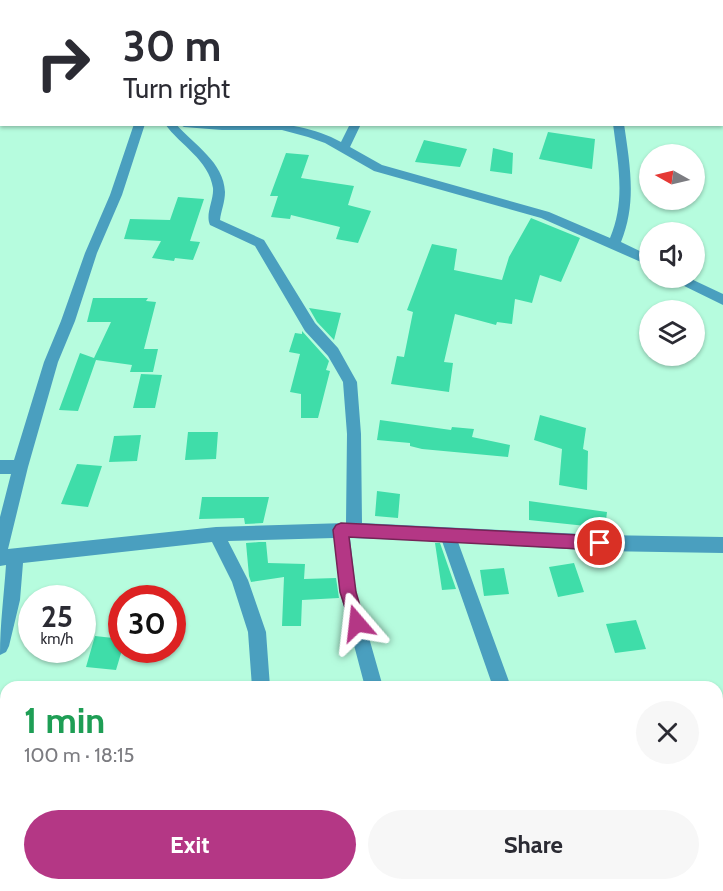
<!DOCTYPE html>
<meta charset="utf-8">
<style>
:root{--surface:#fff;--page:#f7f7f7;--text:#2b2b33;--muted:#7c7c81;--accent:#b43785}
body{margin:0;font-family:Cabin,sans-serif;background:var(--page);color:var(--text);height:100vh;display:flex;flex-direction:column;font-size:22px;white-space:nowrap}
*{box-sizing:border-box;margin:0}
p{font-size:20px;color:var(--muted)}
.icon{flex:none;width:33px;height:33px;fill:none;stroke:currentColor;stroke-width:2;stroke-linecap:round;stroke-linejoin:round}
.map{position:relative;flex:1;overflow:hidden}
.details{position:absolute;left:0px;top:681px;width:723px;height:210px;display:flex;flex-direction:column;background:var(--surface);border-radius:18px 18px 0 0;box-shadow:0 2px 4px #0004}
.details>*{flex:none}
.guide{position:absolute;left:0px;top:0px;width:723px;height:126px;box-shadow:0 2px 4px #0004;background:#fff;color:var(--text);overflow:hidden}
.needle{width:39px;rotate:278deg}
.fabs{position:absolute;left:639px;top:144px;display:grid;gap:12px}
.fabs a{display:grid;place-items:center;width:66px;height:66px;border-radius:50%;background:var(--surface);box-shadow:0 2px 4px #0004;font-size:30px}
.speed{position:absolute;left:18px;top:585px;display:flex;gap:12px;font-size:30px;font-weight:700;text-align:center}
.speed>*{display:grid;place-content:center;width:78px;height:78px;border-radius:50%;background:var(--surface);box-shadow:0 2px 4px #0004;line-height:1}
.speed small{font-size:15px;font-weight:400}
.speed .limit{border:9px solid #d22;background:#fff;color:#111}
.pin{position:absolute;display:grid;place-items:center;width:51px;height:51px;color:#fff;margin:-26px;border:3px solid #fff;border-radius:50%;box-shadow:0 2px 6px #0007}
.me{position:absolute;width:66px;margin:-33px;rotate:343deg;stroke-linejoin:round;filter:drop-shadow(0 0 4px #0008)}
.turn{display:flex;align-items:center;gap:21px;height:126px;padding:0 24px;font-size:27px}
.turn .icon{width:78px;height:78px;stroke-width:2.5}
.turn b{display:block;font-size:42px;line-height:51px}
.round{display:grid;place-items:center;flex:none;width:63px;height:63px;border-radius:32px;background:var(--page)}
.overview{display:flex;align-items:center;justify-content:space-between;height:102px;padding:0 24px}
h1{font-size:36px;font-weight:800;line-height:45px;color:#1e9e55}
.action{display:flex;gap:12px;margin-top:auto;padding:12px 24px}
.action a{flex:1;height:69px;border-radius:36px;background:var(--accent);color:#fff;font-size:24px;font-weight:800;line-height:69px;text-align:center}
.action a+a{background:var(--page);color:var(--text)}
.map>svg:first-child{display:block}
.building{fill:#3fdda9}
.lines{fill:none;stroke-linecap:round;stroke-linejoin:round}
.street{fill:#4a9fbf;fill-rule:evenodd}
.route{fill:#b43785;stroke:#752456;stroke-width:1.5}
</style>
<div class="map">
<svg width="723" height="891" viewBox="0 0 723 891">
<rect width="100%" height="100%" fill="#b6fcde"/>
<path class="building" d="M548,132L595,139L592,169L539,159Z
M424,140L467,149L460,167L415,162Z
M493,148L513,153L512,174L490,171Z
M286,153L309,155L301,178L354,186L348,205L371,211L358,243L336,239L340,227L291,215L290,219L271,217L278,196H270Z
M178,197L204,199L190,241L200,242L193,260L175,258L174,261L152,258L161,241L124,239L130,219L170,220Z
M531,218L580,238L561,282L540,275L532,303L515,299L512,324L497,322L496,325L455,314L444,362L453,363L449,392L391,384L397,356L404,357L413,312L407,310L432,244L457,249L454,270L502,280L509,257Z
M93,298H148L146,301L156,302L144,349H158L153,372H130L132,365L96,360L78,411L59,410L80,353L94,358L111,322H87Z
M309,308L341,313L334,340L317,322Z
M302,331L329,361L326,370L330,371L318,418H301V394L290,392L300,354L289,352L295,333L302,334Z
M141,374L162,375L155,408H133Z
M540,415L586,428L583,449L588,451L587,490L559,485L562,449L534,440Z
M380,420L451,430L452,427L474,429L472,437L510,445L508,457L422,449L410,446V443L377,440Z
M188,432H218L216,459L185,460Z
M141,435L137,461L109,462L114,436Z
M77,464L102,466L88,507L61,504Z
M377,491L400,494L398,518L375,516Z
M202,497H269L263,523L245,524L244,518L199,519Z
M529,501L607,512L605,528L529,520Z
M259,542H266L268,563L305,564L304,579L336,578L339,598L302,600L301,626H282L284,577L251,582L249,576L246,543Z
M435,543H440L456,589L442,590Z
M574,563L584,592L558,597L549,567Z
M504,568L509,594L484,596L480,570Z
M636,620L646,649L615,653L606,624Z
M95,636L122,639V650L116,670L86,667Z"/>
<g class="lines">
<path class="street" d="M388,0H398L388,2Z
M469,0H481L482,2H470Z
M491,0H501V2H491Z
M593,0H603V2H593Z
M640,0H650L651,2H641Z
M675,0H685L675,2Z
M722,35H723V42H722Z
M0,74H2V80H0Z
M722,79H723V85H722Z
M134,124H145L122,195L97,253L75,321L58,362L28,467L8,549L216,527L346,523L347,434L343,382L328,356L305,331L255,246L210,225C205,214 214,200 213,188C209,160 180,145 165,124H176C194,145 224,162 225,192C225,202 221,211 220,220L264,240L315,323L338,348L357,382L361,434L362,523L600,535L723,537V553L600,551L458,542L511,687H493L442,541L350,538L356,592L383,687H365L340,592L334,538L228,541L248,580L266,632L270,687H252L248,632L232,582L212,542L23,563L20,600L9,646L6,652L0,655C0,624 4,595 6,565L0,566V517L11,474H0V460H14L44,362L61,321L85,253L110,195Z
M179,124C231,124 294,115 341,142L350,124H361L350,147L382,165L549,212L610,238C626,201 618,163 613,124H624C630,165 637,203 621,242L650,256V266L541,218L374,171L325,143L308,137L282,130H222L184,127Z
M673,278H689L723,294V305L674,281Z
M0,771L6,774V794L0,791Z
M123,885H143L144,891H124Z
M271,885H291V891H271Z
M416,885H436L437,891H417Z
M558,885H578L577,891H557Z"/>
</g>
<path class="route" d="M341,523L600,536L605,538L608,543L605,548L600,550L349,537L356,592L365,623L363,629L357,631L352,629L340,592L333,530L336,525Z"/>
</svg>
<div class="fabs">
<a><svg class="needle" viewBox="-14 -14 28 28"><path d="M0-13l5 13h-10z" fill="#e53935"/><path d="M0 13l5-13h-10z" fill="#7c7c81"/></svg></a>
<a><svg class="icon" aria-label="sound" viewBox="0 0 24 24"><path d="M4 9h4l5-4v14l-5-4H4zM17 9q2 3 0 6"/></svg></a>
<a><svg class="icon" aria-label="layers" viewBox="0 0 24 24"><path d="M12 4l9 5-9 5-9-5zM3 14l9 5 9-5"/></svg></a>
</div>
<div class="speed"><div>25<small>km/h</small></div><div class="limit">30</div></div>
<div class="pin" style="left:600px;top:543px;background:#d93025"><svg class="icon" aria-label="arrive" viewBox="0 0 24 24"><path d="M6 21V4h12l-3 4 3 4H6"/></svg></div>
<svg class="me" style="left:357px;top:623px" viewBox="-20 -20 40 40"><path d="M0-17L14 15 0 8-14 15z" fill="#b43785" stroke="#fff" stroke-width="4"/></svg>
<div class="guide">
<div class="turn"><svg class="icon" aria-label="right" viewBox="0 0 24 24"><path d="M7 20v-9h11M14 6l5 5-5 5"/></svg><div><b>30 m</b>Turn right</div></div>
</div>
<section class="details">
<div class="overview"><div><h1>1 min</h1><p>100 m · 18:15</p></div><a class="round"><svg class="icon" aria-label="close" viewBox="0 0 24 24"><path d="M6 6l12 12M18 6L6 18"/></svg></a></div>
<div class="action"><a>Exit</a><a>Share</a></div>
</section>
</div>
